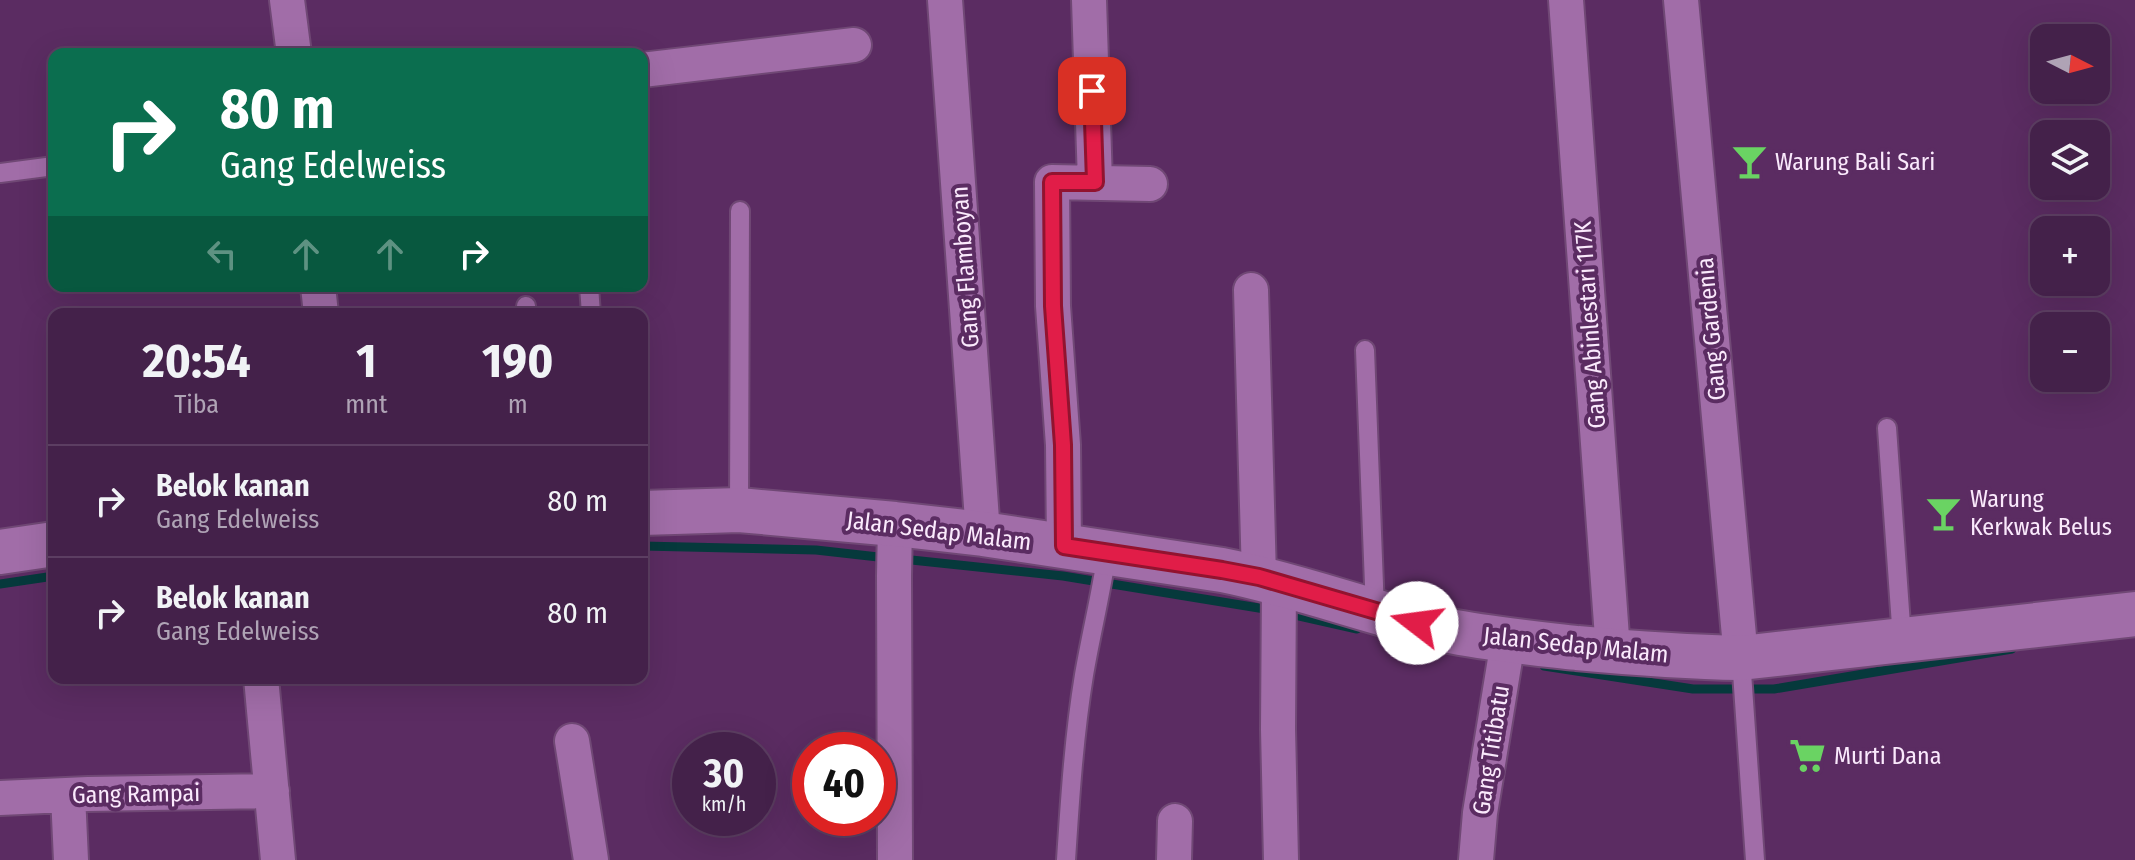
<!DOCTYPE html>
<html lang="id">
<meta charset="utf-8">
<style>
:root{--surface:#44214a;--page:#4e2e54;--text:#f1f3f6;--muted:#afa3b5;--line:#5c3e62}
body{margin:0;font-family:"Fira Sans Condensed",sans-serif;background:var(--page);color:var(--text);height:100vh;display:flex;flex-direction:column;font-size:30px;white-space:nowrap}
*{box-sizing:border-box;margin:0}
p{font-size:26px;color:var(--muted)}
.icon{flex:none;width:44px;height:44px;fill:none;stroke:currentColor;stroke-width:2;stroke-linecap:round;stroke-linejoin:round}
.map{position:relative;flex:1;overflow:hidden}
.sheet{position:absolute;left:48px;top:308px;width:600px;height:376px;display:flex;flex-direction:column;background:var(--surface);border-radius:16px;box-shadow:0 8px 32px #0002,0 0 0 2px var(--line)}
.sheet>*{flex:none}
.hud{position:absolute;left:48px;top:48px;width:600px;height:244px;border-radius:16px;box-shadow:0 8px 32px #0002,0 0 0 2px var(--line);background:#0b6e4f;color:#fff;overflow:hidden}
.needle{width:52px;rotate:96deg}
.tools{position:absolute;left:2030px;top:24px;display:grid;gap:16px}
.tools a{display:grid;place-items:center;width:80px;height:80px;border-radius:16px;background:var(--surface);box-shadow:0 8px 32px #0002,0 0 0 2px var(--line);font-size:40px}
.speed{position:absolute;left:672px;top:732px;display:flex;gap:16px;font-size:40px;font-weight:700;text-align:center}
.speed>*{display:grid;place-content:center;width:104px;height:104px;border-radius:50%;background:var(--surface);box-shadow:0 8px 32px #0002,0 0 0 2px var(--line);line-height:1}
.speed small{font-size:20px;font-weight:400}
.speed .limit{border:12px solid #d22;background:#fff;color:#111}
.pin{position:absolute;display:grid;place-items:center;width:68px;height:68px;color:#fff;margin:-34px;border-radius:16px;box-shadow:0 4px 12px #0006}
.me{position:absolute;width:88px;margin:-44px;rotate:285deg;stroke-linejoin:round;filter:drop-shadow(0 0 6px #0008)}
.turn{display:flex;align-items:center;gap:28px;height:168px;padding:0 40px;font-size:36px}
.turn .icon{width:104px;height:104px;stroke-width:2.5}
.turn b{display:block;font-size:56px;line-height:68px}
.lanes{display:flex;align-items:center;height:76px;padding:0 40px;background:#0003;justify-content:center;gap:40px;direction:ltr}
.lanes .off{opacity:.35}
.eta{display:flex;justify-content:space-evenly;align-items:center;height:136px;text-align:center}
.eta b{font-size:48px;font-weight:700;line-height:56px}
ul{padding:0;list-style:none}
li{display:flex;align-items:center;gap:24px;height:112px;padding:0 40px;border-top:2px solid var(--line)}
li div{flex:1}
li b{display:block;font-size:30px}
li em{font-style:normal}
.map>svg:first-child{display:block}
.lines{fill:none;stroke-linecap:round;stroke-linejoin:round}
.stream{stroke:#06393c;stroke-width:9}
.lane-casing{stroke:#704875;stroke-width:22}
.street-casing{stroke:#704875;stroke-width:38}
.secondary-casing{stroke:#704875;stroke-width:48}
.lane{stroke:#a16da8;stroke-width:18}
.street{stroke:#a16da8;stroke-width:34}
.secondary{stroke:#a16da8;stroke-width:44}
.route-casing{stroke:#92132f;stroke-width:20}
.route{stroke:#e11d48;stroke-width:14}
.labels{text-anchor:middle;dominant-baseline:central;stroke-width:8;stroke-linejoin:round;paint-order:stroke}
.poi-label{font-size:24px;fill:#fae9fc;stroke:#5b2c62;text-anchor:start}
.street-label{font-size:24px;fill:#fae9fc;stroke:#5b2c62}
</style>
<div class="map">
<svg width="2135" height="860" viewBox="0 0 2135 860">
<rect width="100%" height="100%" fill="#5b2c62"/>
<g class="lines">
<path class="stream" d="M642,546L816,550L887,558
M902,559L1063,576L1271,610
M0,584L54,576
M1286,613L1357,629
M1544,666L1693,689H1774L2012,649"/>
<defs>
<path id="lane" d="M0,173L54,166
M589,286L591,314
M526,306L527,314
M1365,350L1375,611
M1887,428L1902,639
M739,510L740,211
M1741,658L1755,860
M1066,860C1070,798 1074,736 1084,675C1091,634 1101,594 1107,553"/>
<path id="street" d="M287,0L294,54
M945,0L983,534
M1089,0L1095,182
M1566,0L1613,651
M1681,0L1741,658
M642,70L854,45
M318,286L321,314
M1251,290L1259,577
M1064,546L1063,445L1053,306L1052,182L1150,184
M1279,584L1278,729L1281,860
M261,678L278,860
M572,741L591,860
M68,795L71,860
M0,798L88,794L272,791
M895,860L894,576L895,524
M1174,860L1175,821
M1476,860L1480,813L1508,641"/>
<path id="secondary" d="M642,513L739,510L895,524L983,534L1222,570C1298,585 1370,613 1445,630C1489,639 1533,643 1577,648C1632,653 1686,657 1741,658L2135,614
M0,552L54,544"/>
</defs>
<use href="#lane" class="lane-casing"/>
<use href="#street" class="street-casing"/>
<use href="#secondary" class="secondary-casing"/>
<use href="#lane" class="lane"/>
<use href="#street" class="street"/>
<use href="#secondary" class="secondary"/>
</g>
<g class="lines">
<defs>
<path id="route" d="M1092,91L1095,182H1052L1053,306L1063,445L1064,546L1222,570L1259,577L1417,623"/>
</defs>
<use href="#route" class="route-casing"/>
<use href="#route" class="route"/>
</g>
<defs>
<symbol id="bar-bare" viewBox="-9 -9 18 18"><path d="M-6-5H6L.8 .8V4.5H3.5V6h-7V4.5H-.8V.8Z" fill="#6ad363" stroke="#5b2c62" stroke-width="2.5" paint-order="stroke"/></symbol>
<symbol id="supermarket-bare" viewBox="-9 -9 18 18"><path d="M-6-5.5h2.5l.6 2H6L4.5 2H-2.5L-4.4-4H-6ZM-1.5 3.2a1.3 1.3 0 1 0 .1 0ZM3 3.2a1.3 1.3 0 1 0 .1 0Z" fill="#6ad363" stroke="#5b2c62" stroke-width="2.5" paint-order="stroke"/></symbol>
</defs>
<g fill-rule="evenodd">
<use href="#bar-bare" x="1724" y="136" width="51" height="51"/>
<use href="#bar-bare" x="1918" y="488" width="51" height="51"/>
<use href="#supermarket-bare" x="1782" y="730" width="51" height="51"/>
</g>
<g class="labels">
<g class="poi-label">
<text x="1775" y="162">Warung Bali Sari</text>
<text x="1970" y="499">Warung<tspan x="1970" dy="28">Kerkwak Belus</tspan></text>
<text x="1834" y="756">Murti Dana</text>
</g>
<g class="street-label">
<text transform="translate(965 267) rotate(-94)">Gang Flamboyan</text>
<text transform="translate(1590 325) rotate(-94)">Gang Abinlestari 117K</text>
<text transform="translate(1711 329) rotate(-95)">Gang Gardenia</text>
<text transform="translate(939 531) rotate(7)">Jalan Sedap Malam</text>
<text transform="translate(1576 645) rotate(6)">Jalan Sedap Malam</text>
<text transform="translate(1491 750) rotate(-81)">Gang Titibatu</text>
<text transform="translate(136 794) rotate(-1)">Gang Rampai</text>
</g>
</g>
</svg>
<div class="tools">
<a><svg class="needle" viewBox="-14 -14 28 28"><path d="M0-13l5 13h-10z" fill="#e53935"/><path d="M0 13l5-13h-10z" fill="#afa3b5"/></svg></a>
<a><svg class="icon" aria-label="layers" viewBox="0 0 24 24"><path d="M12 4l9 5-9 5-9-5zM3 14l9 5 9-5"/></svg></a>
<a>+</a>
<a>−</a>
</div>
<div class="speed"><div>30<small>km/h</small></div><div class="limit">40</div></div>
<div class="pin" style="left:1092px;top:91px;background:#d93025"><svg class="icon" aria-label="arrive" viewBox="0 0 24 24"><path d="M6 21V4h12l-3 4 3 4H6"/></svg></div>
<svg class="me" style="left:1417px;top:623px" viewBox="-20 -20 40 40"><circle r="19" fill="#fff"/><path d="M0-13L10 11 0 6-10 11z" fill="#e11d48"/></svg>
<div class="hud">
<div class="turn"><svg class="icon" aria-label="right" viewBox="0 0 24 24"><path d="M7 20v-9h11M14 6l5 5-5 5"/></svg><div><b>80 m</b>Gang Edelweiss</div></div>
<div class="lanes"><svg class="icon off" aria-label="left" viewBox="0 0 24 24"><path d="M17 20v-9H6M10 6l-5 5 5 5"/></svg><svg class="icon off" aria-label="ahead" viewBox="0 0 24 24"><path d="M12 20V5M6 11l6-6 6 6"/></svg><svg class="icon off" aria-label="ahead" viewBox="0 0 24 24"><path d="M12 20V5M6 11l6-6 6 6"/></svg><svg class="icon" aria-label="right" viewBox="0 0 24 24"><path d="M7 20v-9h11M14 6l5 5-5 5"/></svg></div>
</div>
<section class="sheet">
<div class="eta">
<div><b>20:54</b><p>Tiba</p></div>
<div><b>1</b><p>mnt</p></div>
<div><b>190</b><p>m</p></div>
</div>
<ul>
<li><svg class="icon" aria-label="right" viewBox="0 0 24 24"><path d="M7 20v-9h11M14 6l5 5-5 5"/></svg><div><b>Belok kanan</b><p>Gang Edelweiss</p></div><em>80 m</em></li>
<li><svg class="icon" aria-label="right" viewBox="0 0 24 24"><path d="M7 20v-9h11M14 6l5 5-5 5"/></svg><div><b>Belok kanan</b><p>Gang Edelweiss</p></div><em>80 m</em></li>
</ul>
</section>
</div>
